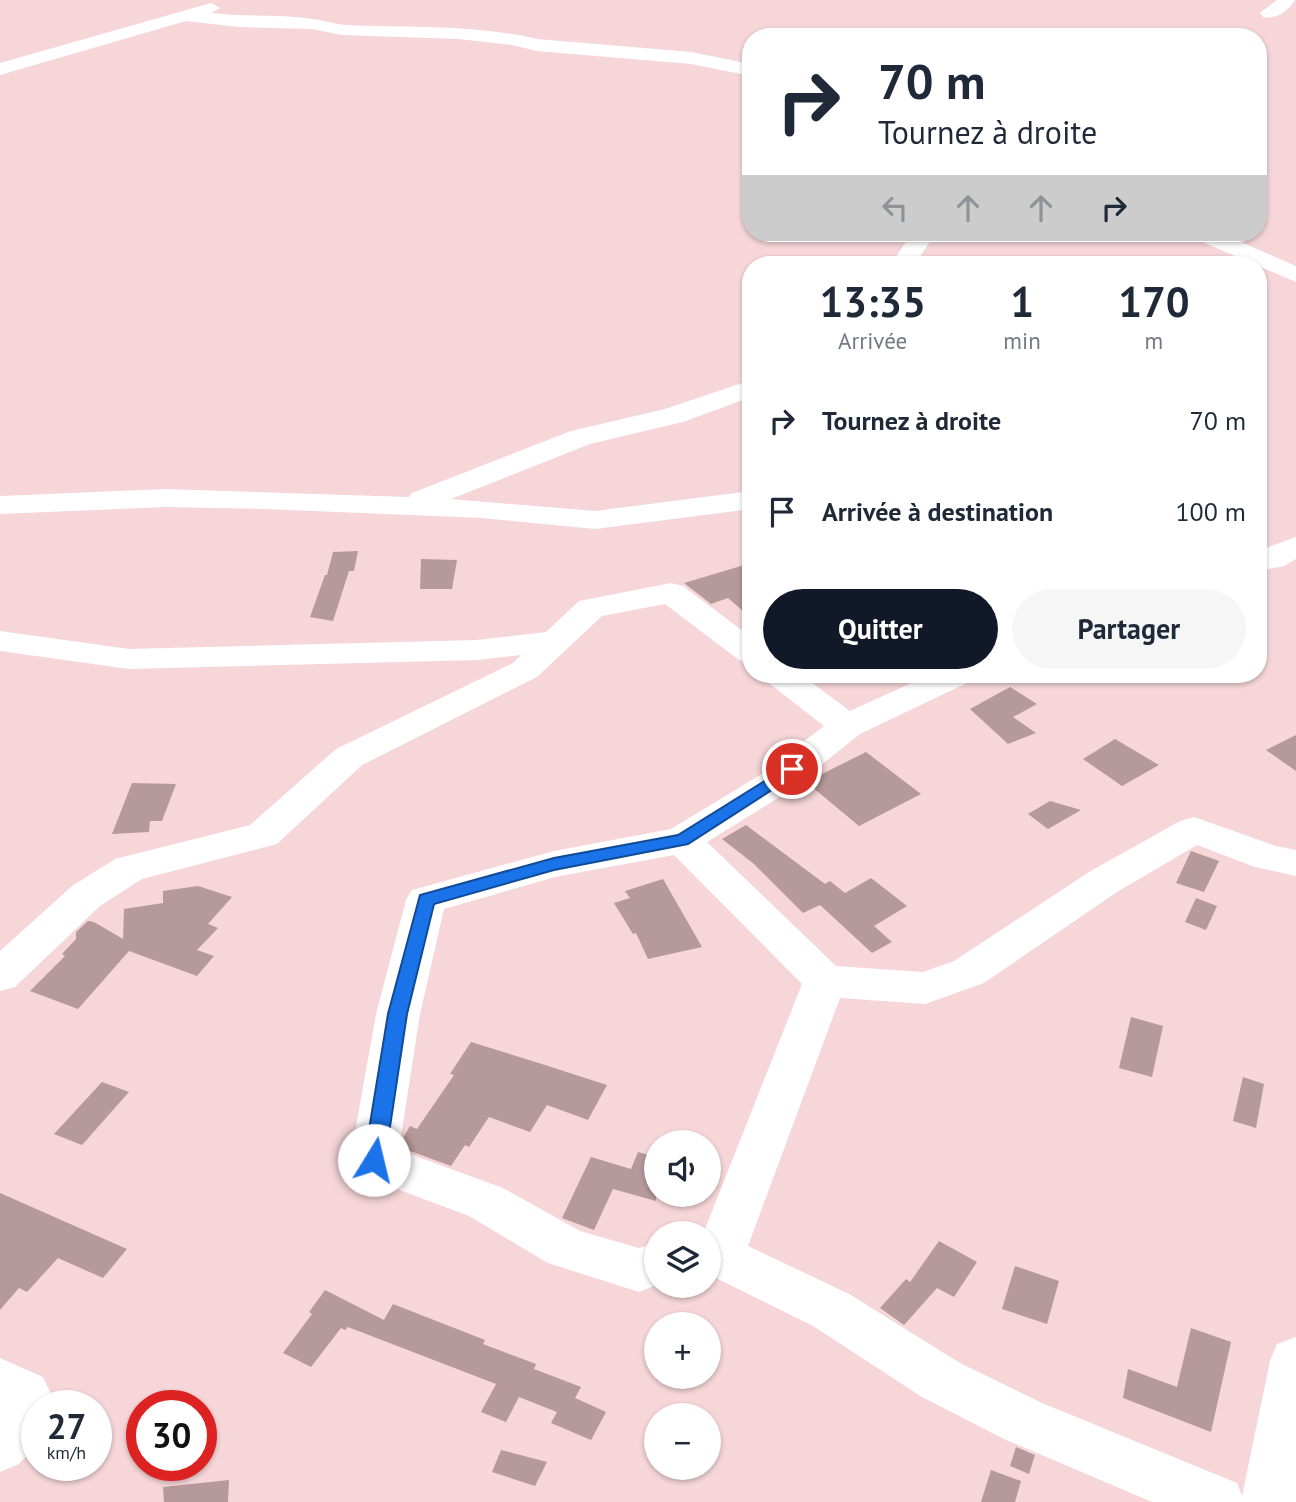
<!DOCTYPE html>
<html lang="fr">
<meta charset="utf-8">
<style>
:root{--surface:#fff;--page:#f6f6f7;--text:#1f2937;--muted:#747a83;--accent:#111827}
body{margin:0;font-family:"PT Sans",sans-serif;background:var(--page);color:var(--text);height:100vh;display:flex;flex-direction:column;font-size:26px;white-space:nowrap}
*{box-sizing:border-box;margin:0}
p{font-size:23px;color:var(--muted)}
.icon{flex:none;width:38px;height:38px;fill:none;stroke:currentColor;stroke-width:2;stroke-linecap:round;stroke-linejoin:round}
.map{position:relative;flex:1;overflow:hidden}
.side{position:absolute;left:742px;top:256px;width:525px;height:427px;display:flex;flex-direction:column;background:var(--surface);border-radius:28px;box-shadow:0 2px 5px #0004}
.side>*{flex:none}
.guide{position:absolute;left:742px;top:28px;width:525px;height:214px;border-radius:28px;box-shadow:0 2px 5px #0004;background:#fff;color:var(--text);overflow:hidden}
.controls{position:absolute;left:644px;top:1130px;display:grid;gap:14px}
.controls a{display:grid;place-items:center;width:77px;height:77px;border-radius:50%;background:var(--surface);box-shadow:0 2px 5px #0004;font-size:35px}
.speed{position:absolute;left:21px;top:1390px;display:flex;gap:14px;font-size:35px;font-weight:700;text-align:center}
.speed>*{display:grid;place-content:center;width:91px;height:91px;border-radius:50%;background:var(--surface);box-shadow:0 2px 5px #0004;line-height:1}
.speed small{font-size:18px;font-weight:400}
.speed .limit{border:10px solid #d22;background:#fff;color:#111}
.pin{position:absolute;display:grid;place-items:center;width:60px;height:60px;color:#fff;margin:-30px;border:4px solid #fff;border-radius:50%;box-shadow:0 2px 7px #0007}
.me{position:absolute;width:77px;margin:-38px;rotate:9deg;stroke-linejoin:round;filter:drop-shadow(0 0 5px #0008)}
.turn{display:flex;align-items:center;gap:24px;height:147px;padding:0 21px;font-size:32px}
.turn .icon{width:91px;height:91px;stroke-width:2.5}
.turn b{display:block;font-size:49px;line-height:60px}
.lanes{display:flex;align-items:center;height:66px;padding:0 21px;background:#0003;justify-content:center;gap:35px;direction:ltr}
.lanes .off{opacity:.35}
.eta{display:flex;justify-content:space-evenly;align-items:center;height:119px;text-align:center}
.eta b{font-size:42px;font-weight:800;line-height:49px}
.action{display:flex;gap:14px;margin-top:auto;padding:14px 21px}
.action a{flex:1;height:80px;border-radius:42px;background:var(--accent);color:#fff;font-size:28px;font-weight:800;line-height:80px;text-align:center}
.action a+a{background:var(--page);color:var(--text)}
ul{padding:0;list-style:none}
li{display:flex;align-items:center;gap:21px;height:91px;padding:0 21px}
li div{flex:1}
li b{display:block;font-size:26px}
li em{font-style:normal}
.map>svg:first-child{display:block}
.building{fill:#b6999b}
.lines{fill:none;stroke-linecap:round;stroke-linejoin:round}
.minor{fill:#fff;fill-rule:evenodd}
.route{fill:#1a73e8;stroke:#114b97;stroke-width:2}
</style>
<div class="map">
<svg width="1296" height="1502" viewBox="0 0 1296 1502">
<rect width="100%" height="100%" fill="#f6d6d8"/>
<path class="building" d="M358,551L354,571H349L333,621L310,617L325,575H327L333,552Z
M421,559L457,560L452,589H420Z
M751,563V618L728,598L711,604L684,583Z
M1010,687L1037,704L1013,717L1036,733L1008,744L970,709Z
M1296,735V771L1266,750Z
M1115,739L1159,765L1122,786L1083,759Z
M866,752L921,794L859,826L806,782Z
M132,783L176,784L162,821H150L149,832L112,834Z
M1050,801L1081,810L1048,829L1028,814Z
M746,825L825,884L830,881L845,893L871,878L907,906L874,926L892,942L872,953L820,905L803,913L754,864L722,839Z
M1191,851L1219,861L1204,892L1176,883Z
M663,879L702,947L648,959L636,933L633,934L614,903L630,898L625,891Z
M198,886L232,897L208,924L218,928L197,950L214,956L197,976L129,951L78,1009L30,991L65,956L62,954L76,939V932L88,921L94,922L123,939L124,909L163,903V891Z
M1196,898L1217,906L1206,930L1185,922Z
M1131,1017L1163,1026L1152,1077L1119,1068Z
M471,1042L545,1065L607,1085L588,1120L547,1105L530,1132L489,1117L469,1147L465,1145L451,1166L402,1148L404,1136L410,1126L417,1129L454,1075L450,1074Z
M1243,1077L1264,1084L1256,1128L1233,1121Z
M102,1082L129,1092L82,1145L54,1134Z
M638,1152L656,1157V1201L613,1189L594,1230L562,1218L591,1157L631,1169Z
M0,1193L127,1249L103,1278L58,1258L27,1292L19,1288L0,1310Z
M939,1241L977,1262L954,1297L937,1288L904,1325L880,1308L906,1279L910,1282Z
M1015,1266L1059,1281L1047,1324L1002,1309Z
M325,1290L384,1320L393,1304L485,1340L483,1344L536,1364L534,1369L581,1387L575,1398L606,1412L591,1440L551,1423L557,1412L519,1397L506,1422L481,1412L496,1384L348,1327L345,1330L341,1328L311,1367L283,1353L312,1314L309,1312Z
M1191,1328L1231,1342L1211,1432L1123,1398L1128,1369L1177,1387Z
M1016,1447L1035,1455L1029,1474L1010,1466Z
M501,1450L547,1462L535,1486L492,1472Z
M991,1470L1021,1481L1015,1502H981Z
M229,1480L228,1502H164L163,1487Z"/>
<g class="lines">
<path class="minor" d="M1277,0H1295C1288,11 1276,20 1263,17L1260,13Z
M211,3L220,8L211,13C245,17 280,14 313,19C324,20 334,24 345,25C409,28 474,24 537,39L691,52L751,64V76L691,64L537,51L512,45L458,39L342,35L312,29L239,27L186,21L0,75V63Z
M912,233H936L915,264H891Z
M1189,233H1220L1296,266V282L1193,238Z
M751,380V397L683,422L590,444L451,499L595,511L751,491V509L595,529L483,518L264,509L165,507L0,514V496L165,489L409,497L412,493L571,431L665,409Z
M1296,537V559L1284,566L1258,571V551Z
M671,583L683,586L751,637V663L739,660L665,604L602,616L537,677L362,765L277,844L142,879L100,906L15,987L0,991V951L72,886L115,859L250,825L336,749L513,663L521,655L477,660L129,669L0,651V631L129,649L477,640L546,632L579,601Z
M761,674H800L850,711L931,674H976L971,681L860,734L786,793L707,842L836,966L923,972L954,961L1089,872L1180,821L1194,817L1276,846L1296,850V876L1255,867L1197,845L1117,892L984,983L925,1004L840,998L748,1246L849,1294L960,1363L1042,1403L1237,1483L1242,1496L1270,1361L1277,1344L1296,1337V1502H1152L1004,1439L922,1397L813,1326L714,1277H709V1234H703L802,984L674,855L555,877L444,909L420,1014L399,1150L503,1188L580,1231L639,1248L656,1243V1285L639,1292L548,1263L469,1216L357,1174L350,1160L376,1014L406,900L412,890L554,851L671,829L760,775L824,726L766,681Z
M0,1358L43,1377L51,1394L48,1405H37L35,1447L19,1464L0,1472Z"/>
</g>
<path class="route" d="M792,764L800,769L798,773L688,844L554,870L434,904L407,1014L385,1160L382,1166L374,1169L367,1166L364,1160L388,1014L420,895L554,858L678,835Z"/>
</svg>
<div class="controls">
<a><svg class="icon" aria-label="sound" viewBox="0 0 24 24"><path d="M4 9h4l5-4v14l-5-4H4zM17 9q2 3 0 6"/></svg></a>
<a><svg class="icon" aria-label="layers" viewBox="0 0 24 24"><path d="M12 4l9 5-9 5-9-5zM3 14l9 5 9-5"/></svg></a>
<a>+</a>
<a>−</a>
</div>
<div class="speed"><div>27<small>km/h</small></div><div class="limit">30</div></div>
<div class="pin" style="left:792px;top:769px;background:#d93025"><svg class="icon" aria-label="arrive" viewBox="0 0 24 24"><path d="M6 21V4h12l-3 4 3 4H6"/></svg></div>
<svg class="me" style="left:374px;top:1160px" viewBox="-20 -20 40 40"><circle r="19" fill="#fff"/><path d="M0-13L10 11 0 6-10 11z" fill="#1a73e8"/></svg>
<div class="guide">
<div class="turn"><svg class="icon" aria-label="right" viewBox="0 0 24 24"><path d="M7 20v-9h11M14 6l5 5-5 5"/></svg><div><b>70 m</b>Tournez à droite</div></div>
<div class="lanes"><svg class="icon off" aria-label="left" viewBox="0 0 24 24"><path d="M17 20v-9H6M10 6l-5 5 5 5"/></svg><svg class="icon off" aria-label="ahead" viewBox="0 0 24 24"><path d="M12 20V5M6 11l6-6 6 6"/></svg><svg class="icon off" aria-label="ahead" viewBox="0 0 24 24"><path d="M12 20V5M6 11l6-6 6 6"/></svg><svg class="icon" aria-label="right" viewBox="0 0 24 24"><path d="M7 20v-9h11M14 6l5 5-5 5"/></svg></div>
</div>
<section class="side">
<div class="eta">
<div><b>13:35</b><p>Arrivée</p></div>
<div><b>1</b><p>min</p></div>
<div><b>170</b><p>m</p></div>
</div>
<ul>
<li><svg class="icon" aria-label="right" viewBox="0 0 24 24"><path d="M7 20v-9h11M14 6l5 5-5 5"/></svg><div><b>Tournez à droite</b></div><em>70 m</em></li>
<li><svg class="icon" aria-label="arrive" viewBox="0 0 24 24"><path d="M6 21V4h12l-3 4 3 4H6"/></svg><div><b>Arrivée à destination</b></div><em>100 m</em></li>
</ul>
<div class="action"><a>Quitter</a><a>Partager</a></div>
</section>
</div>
